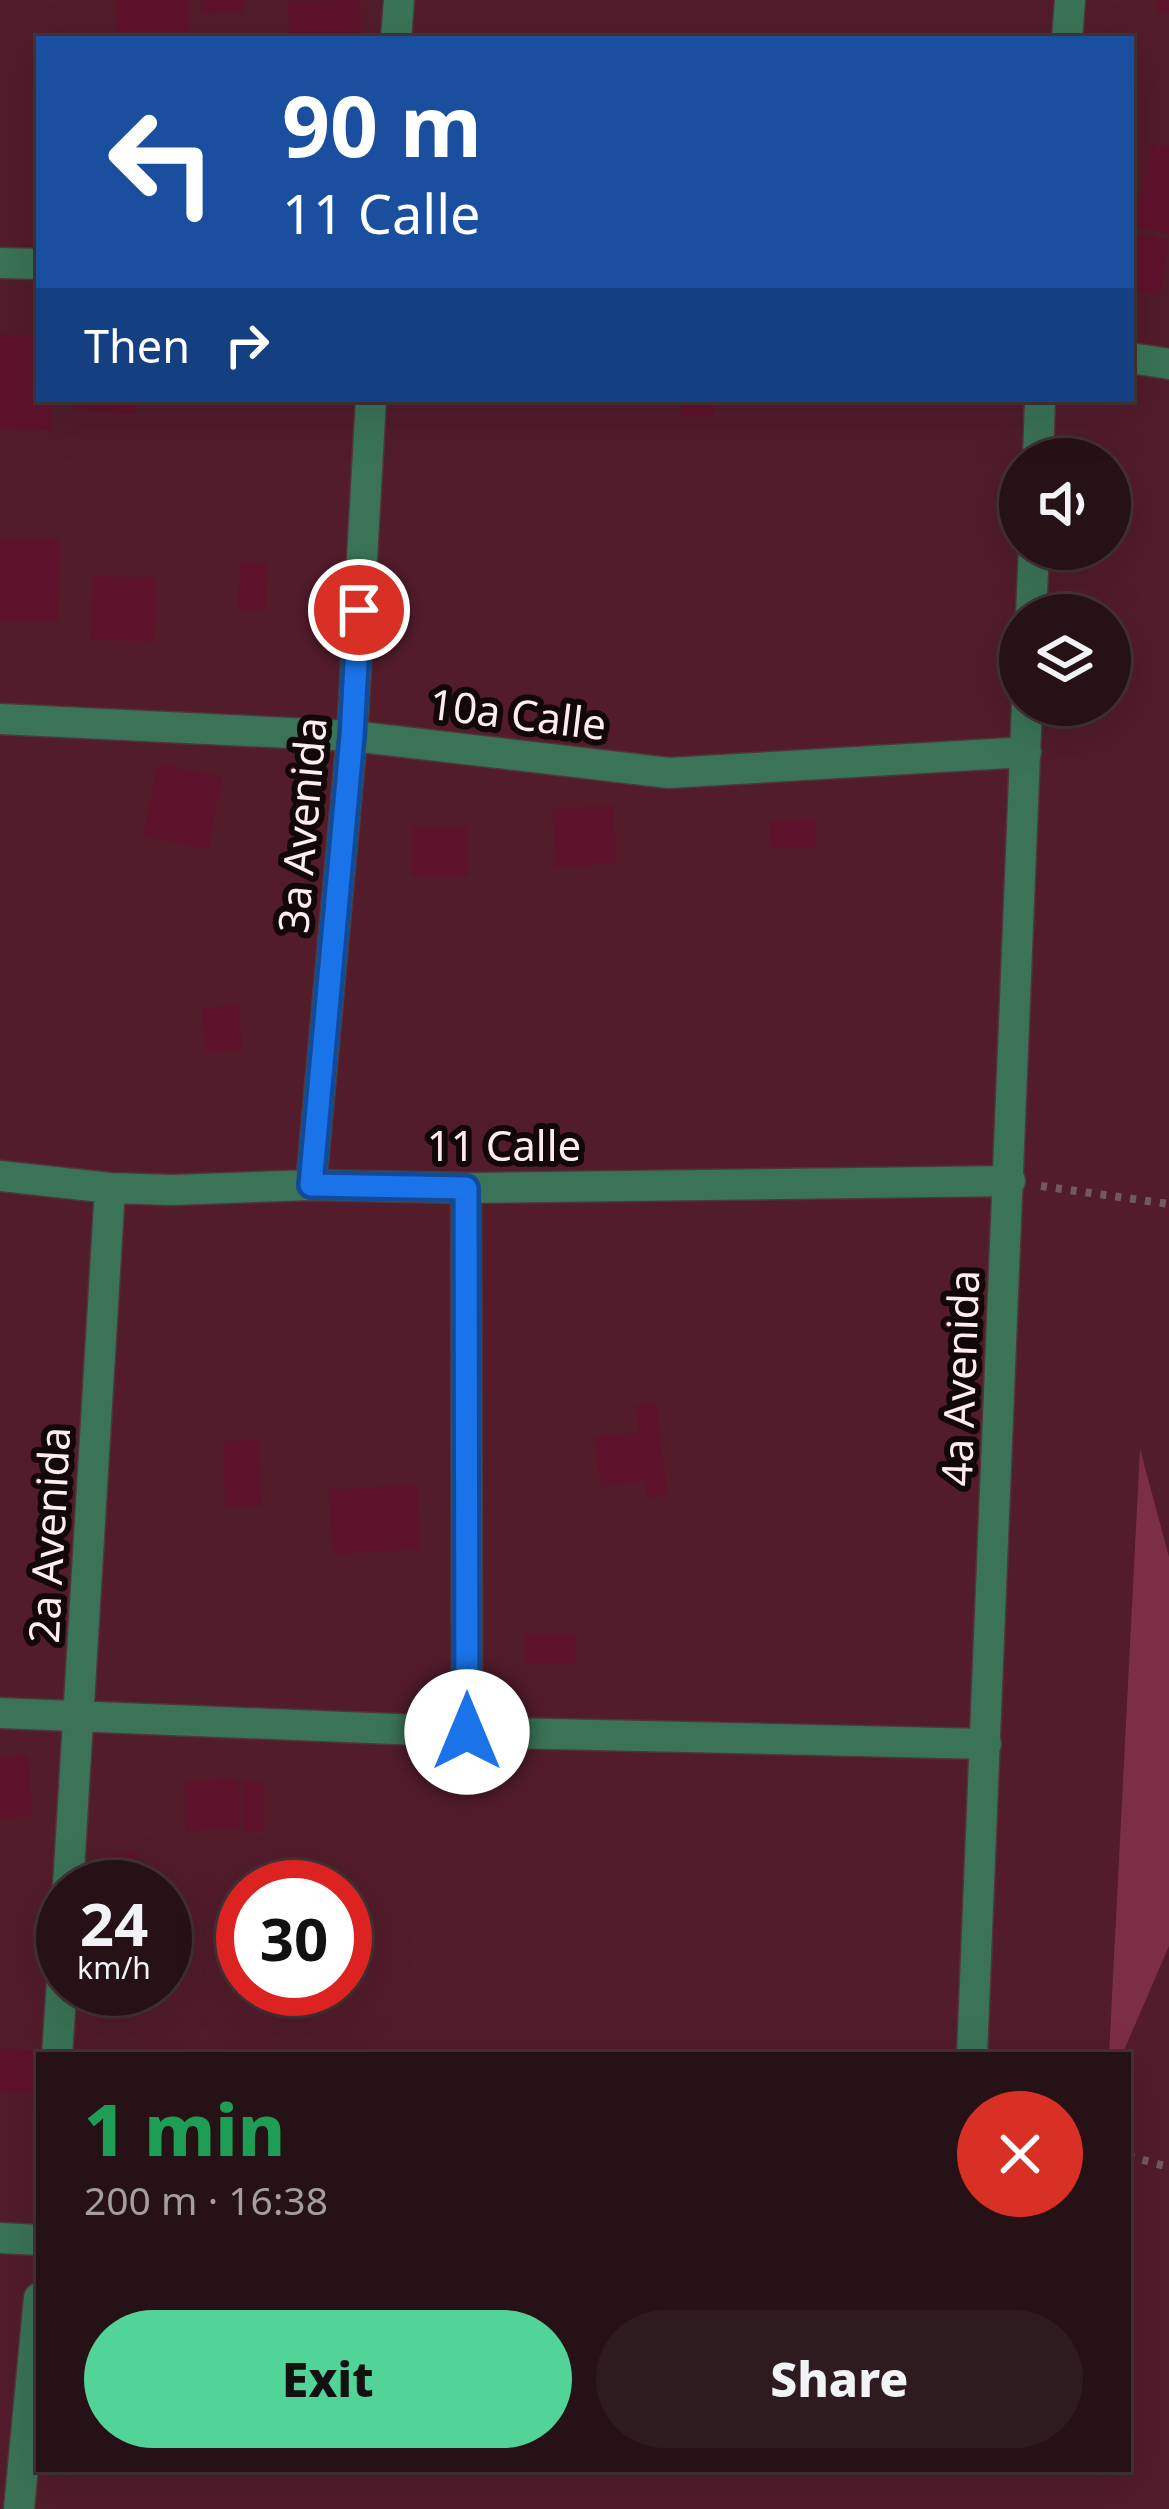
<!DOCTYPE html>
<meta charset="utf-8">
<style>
:root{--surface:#261216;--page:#2e1b1f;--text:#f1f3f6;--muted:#a49ea1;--line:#423235;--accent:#52d397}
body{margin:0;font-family:"Noto Sans",sans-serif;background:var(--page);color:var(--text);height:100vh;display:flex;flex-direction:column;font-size:45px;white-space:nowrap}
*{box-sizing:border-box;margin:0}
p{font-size:39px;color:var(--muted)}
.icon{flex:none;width:66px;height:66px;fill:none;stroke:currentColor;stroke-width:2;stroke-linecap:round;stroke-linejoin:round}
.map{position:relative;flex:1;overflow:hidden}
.panel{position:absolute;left:36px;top:2052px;width:1095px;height:420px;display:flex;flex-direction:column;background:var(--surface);border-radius:0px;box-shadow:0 12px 48px #0002,0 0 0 3px var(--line)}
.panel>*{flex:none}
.top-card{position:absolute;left:36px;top:36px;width:1098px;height:366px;border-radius:0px;box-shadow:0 12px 48px #0002,0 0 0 3px var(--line);background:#1a4fa0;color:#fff;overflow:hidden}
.tools{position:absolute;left:999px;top:438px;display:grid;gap:24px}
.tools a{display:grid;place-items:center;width:132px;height:132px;border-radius:50%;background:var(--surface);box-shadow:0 12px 48px #0002,0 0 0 3px var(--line);font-size:60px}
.speed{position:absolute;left:36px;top:1860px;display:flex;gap:24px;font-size:60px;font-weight:700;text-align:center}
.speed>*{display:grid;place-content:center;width:156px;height:156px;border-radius:50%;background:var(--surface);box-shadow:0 12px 48px #0002,0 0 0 3px var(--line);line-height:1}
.speed small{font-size:30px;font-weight:400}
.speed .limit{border:18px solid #d22;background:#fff;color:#111}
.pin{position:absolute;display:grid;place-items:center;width:102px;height:102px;color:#fff;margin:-51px;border:6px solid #fff;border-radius:50%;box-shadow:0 3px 12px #0007}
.me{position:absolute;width:132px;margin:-66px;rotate:0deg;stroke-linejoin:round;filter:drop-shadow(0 0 9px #0008)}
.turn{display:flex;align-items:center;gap:42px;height:252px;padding:0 48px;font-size:54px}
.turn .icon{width:156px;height:156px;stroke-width:2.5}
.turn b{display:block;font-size:84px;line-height:102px}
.then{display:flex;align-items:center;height:114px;padding:0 48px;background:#0003;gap:24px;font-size:45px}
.round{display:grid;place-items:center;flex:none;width:126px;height:126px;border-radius:63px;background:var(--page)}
.overview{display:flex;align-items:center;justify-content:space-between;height:204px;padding:0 48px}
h1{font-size:72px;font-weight:800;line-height:90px;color:#1e9e55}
.action{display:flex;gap:24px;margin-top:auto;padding:24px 48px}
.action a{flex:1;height:138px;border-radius:72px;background:var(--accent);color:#111;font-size:48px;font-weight:800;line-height:138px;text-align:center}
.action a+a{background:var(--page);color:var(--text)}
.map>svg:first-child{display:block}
.green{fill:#521c2b;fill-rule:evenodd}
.forest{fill:#7c2e44}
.building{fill:#5f122c}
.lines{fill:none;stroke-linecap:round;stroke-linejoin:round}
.street-casing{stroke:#4f363b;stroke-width:33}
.path{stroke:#71595e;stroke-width:8;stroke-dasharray:6 9;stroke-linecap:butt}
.street{stroke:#3a7357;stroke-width:30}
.route-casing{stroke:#114b97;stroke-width:30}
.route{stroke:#1a73e8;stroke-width:21}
.labels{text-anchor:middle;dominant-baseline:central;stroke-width:12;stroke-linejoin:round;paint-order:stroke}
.street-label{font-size:42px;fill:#ffecef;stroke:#120709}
</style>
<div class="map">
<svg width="1169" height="2509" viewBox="0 0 1169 2509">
<rect width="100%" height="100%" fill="#32181e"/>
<path class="green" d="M0,0H1169V2509H0ZM39,39H1131V399H39ZM1020,459H1110V549H1020ZM1020,615H1110V705H1020ZM63,1887H165V1989H63ZM243,1887H345V1989H243ZM39,2055H1128V2469H39Z"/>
<path class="forest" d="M1140,1449L1169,1557V1946L1122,2055H1109Z"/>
<path class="building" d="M117,0H189V32H116Z
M201,0H243V12L201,13Z
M360,0L361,39H289L288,1Z
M1157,0H1169V13H1157Z
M1152,144L1169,147V233L1134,227Z
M1131,234L1168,240L1160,295L1131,291Z
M0,335L39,337V399H52L50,430L0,428Z
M76,399H136L135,414L75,410Z
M682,399H715L713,417L681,415Z
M0,539L59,540L58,621H0Z
M240,563L267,564L265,610L238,609Z
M93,576L156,577L154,641L91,640Z
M158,764L222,777L208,849L143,836Z
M613,806L616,863L556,867L553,809Z
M815,820V847H771L770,821Z
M412,827H468V876H412Z
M238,1005L242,1049L206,1052L202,1008Z
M656,1403L667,1495L647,1498L645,1481L601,1487L595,1437L639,1432L636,1405Z
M259,1440L261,1506L225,1507L223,1441Z
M417,1485L420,1549L333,1554L329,1490Z
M524,1634H576V1664H525Z
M28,1755L32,1816L0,1818V1757Z
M238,1779L240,1829L186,1831L184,1782Z
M243,1781H263V1831H243Z
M136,1852L139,1875L120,1877L117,1854Z
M0,2049L49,2051V2055H39V2093L0,2092Z"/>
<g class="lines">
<defs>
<path id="street" d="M396,39L399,0
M1067,39L1070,0
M0,263L39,264
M1131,358L1169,364
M1038,459L1040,399
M1031,615L1034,549
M0,719L352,736L669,773L1026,752
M0,1176L110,1188L172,1190L311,1185L466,1188L1010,1181
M311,1185L352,736L371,399
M466,1188L467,1732
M0,1713L467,1732L986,1744
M68,1887L110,1188
M57,2055L63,1967
M972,2055L1027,705
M0,2238L39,2240
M19,2509L39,2298"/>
</defs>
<use href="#street" class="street-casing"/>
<path class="path" d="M1041,1186L1169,1204
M1128,2156L1169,2167"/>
<use href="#street" class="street"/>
</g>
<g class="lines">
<defs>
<path id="route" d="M359,610L352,736L311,1185L466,1188L467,1732"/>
</defs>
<use href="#route" class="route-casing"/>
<use href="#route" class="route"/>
</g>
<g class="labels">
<g class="street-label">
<text transform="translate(518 713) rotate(7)">10a Calle</text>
<text transform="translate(301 825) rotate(-85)">3a Avenida</text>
<text x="504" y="1144">11 Calle</text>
<text transform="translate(959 1378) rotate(-88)">4a Avenida</text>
<text transform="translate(48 1535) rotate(-87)">2a Avenida</text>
</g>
</g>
</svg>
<div class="tools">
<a><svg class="icon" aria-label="sound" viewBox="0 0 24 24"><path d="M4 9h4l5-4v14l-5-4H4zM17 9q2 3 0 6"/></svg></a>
<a><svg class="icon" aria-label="layers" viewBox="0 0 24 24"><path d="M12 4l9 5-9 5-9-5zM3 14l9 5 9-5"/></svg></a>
</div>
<div class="speed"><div>24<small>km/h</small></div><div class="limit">30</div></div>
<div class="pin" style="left:359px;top:610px;background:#d93025"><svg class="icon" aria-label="arrive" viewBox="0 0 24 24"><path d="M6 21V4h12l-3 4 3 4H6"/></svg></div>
<svg class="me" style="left:467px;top:1732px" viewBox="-20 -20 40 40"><circle r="19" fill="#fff"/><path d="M0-13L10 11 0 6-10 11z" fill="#1a73e8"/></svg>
<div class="top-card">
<div class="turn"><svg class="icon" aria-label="left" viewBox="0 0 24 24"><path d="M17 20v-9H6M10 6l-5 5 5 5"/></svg><div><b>90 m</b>11 Calle</div></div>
<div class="then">Then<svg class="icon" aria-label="right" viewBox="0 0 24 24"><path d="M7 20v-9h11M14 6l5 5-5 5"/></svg></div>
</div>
<section class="panel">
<div class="overview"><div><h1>1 min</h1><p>200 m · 16:38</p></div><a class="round" style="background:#d93025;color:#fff"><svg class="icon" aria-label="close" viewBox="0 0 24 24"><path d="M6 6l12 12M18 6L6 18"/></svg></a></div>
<div class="action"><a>Exit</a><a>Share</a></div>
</section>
</div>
